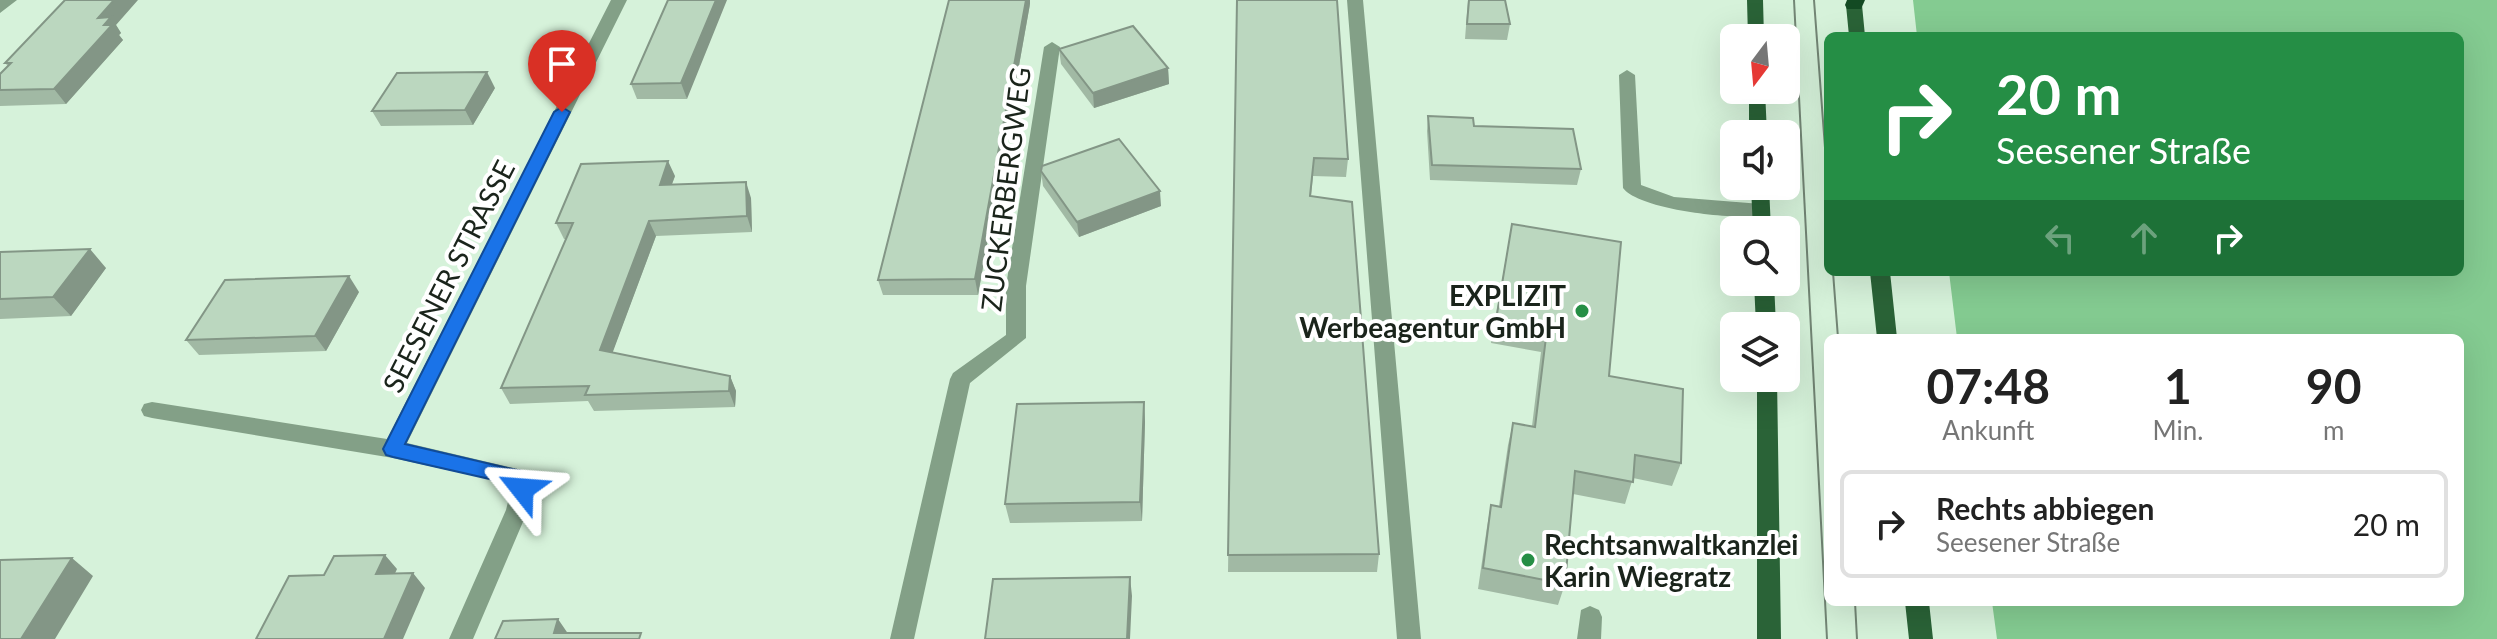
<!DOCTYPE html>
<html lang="de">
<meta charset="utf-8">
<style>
:root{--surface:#fff;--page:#f2f2f2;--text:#222;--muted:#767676;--line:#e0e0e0}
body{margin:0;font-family:Lato,sans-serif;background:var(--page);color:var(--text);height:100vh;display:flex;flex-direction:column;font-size:30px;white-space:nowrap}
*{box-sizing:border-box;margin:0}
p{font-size:26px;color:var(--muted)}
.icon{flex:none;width:44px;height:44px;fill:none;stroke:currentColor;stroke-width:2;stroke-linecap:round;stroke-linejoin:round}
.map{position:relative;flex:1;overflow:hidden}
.sheet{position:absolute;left:1824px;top:334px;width:640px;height:272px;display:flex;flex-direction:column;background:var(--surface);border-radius:12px;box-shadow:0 8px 32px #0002}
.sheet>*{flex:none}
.guide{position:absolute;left:1824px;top:32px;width:640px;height:244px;border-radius:12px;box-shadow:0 8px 32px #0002;background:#258e45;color:#fff;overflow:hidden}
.needle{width:52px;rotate:196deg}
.tools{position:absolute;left:1720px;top:24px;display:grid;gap:16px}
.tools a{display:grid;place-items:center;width:80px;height:80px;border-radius:12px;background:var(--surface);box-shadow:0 8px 32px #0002;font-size:40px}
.pin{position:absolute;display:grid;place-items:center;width:68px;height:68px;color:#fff;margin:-82px -34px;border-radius:50% 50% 50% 0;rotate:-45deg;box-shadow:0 0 8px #0007}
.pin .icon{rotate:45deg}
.me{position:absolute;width:88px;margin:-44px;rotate:298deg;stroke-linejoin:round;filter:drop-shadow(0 0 6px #0008)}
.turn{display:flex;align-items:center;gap:28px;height:168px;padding:0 40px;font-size:36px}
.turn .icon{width:104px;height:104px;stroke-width:2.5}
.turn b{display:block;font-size:56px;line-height:68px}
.lanes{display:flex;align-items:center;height:76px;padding:0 40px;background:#0003;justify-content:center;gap:40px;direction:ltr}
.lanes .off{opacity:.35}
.eta{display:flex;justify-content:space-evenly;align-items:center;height:136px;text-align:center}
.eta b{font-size:48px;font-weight:700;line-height:56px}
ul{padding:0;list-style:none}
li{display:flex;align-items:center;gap:24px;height:108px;margin:0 16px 12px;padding:0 24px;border:4px solid var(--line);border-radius:12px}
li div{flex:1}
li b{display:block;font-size:30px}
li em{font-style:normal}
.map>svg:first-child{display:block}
.forest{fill:#84cb91}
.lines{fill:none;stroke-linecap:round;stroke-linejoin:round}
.lane{fill:#83a087;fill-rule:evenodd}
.street{fill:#83a087;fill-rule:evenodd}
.primary{fill:#2a6337;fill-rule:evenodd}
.highway{fill:#134a23;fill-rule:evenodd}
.tram{stroke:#738675;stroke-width:2}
.wall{fill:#a1b9a4}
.shaded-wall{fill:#839686}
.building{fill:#bbd7bf;stroke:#839686;stroke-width:2}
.route{fill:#1a73e8;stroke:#114b97;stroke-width:2}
.poi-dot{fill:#258e45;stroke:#fff;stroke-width:3}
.labels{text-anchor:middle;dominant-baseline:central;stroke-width:8;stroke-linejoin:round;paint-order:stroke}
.street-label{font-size:28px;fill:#1a241b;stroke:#fff}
.poi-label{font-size:28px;font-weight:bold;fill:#1a241b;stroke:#fff;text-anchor:end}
</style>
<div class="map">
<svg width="2497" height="639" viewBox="0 0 2497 639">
<rect width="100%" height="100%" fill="#d6f2da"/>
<path class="forest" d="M1913,0H2497V639H1997L1992,602H2460V338H1957L1949,272H2460V36H1917Z"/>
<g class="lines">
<path class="lane" d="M1347,0H1363L1421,639H1397Z
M1627,70L1635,75L1641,185L1674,197L1761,204L1770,210L1768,214C1742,222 1639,210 1623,188L1619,75Z
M1590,606L1599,610L1602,617L1601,639H1577L1581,610Z"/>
<path class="street" d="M0,0H17L0,13Z
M611,0H627L407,443L522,470L533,489L528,510L473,639H449L506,510L511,490L507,483L393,458L152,418L144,416L141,410L144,404L152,402L387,439Z
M1052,42L1060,47L1026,286V338L970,383L914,639H890L950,379L953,373L1006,335V286L1044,47Z"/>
<path class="primary" d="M1747,0H1763L1764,38H1748Z
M1854,0L1862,5L1865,36H1849L1846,5Z
M1749,90H1765L1767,134H1749Z
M1751,186H1769L1771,230H1753Z
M1870,272H1890L1897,338H1877Z
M1754,282H1774L1776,326H1756Z
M1757,378H1777L1781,639H1757Z
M1905,602H1929L1933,639H1909Z"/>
<path class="highway" d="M1847,0H1865L1861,9H1847L1845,5Z"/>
<path class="tram" d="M1794,0L1827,639
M1814,0L1828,188
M1833,272L1838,338
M1855,602L1857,639"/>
</g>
<path class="wall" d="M668,0L687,99H637L631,84Z
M1237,0L1348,159L1346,177L1313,176L1311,196L1379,554L1377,572H1228Z
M1468,0H1505L1510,24L1507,40L1465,39Z
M1030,4L978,295H883L878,280Z
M116,25L121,33L119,35L123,40L66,104L0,106V74L8,66L5,63Z
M1059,49L1168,68L1169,84L1094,108L1061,64Z
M495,88L473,125L381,126L372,111Z
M1428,116L1474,126L1581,169L1577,185L1430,180L1427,131Z
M1041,171L1161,206L1079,237L1043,186Z
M675,176L672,184L751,198L752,232L656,236L612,353L730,376L736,391L735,407L594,411L588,401L510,404L501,388L566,239H564L556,223Z
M1512,224L1609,376L1681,463L1672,486L1633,478L1625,504L1573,494L1565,584L1558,605L1478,589L1487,527L1491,505L1499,506L1508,445L1513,423L1532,426L1541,352L1491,343Z
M0,252L106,268L71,316L0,319Z
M359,292L326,351L199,355L186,340Z
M1144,402L1145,422L1142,521L1010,523L1005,504Z"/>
<path class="shaded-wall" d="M114,0H138L116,25L121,33L119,35L123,40L66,104L54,89L98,18Z
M716,0H727L687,99L681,83Z
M1026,0H1030V4L978,295L975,279Z
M1168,68L1169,84L1094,108L1093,93Z
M487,72L495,88L473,125L465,110Z
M668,161L675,176L666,200L660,185Z
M746,182L751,198L752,232L747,216Z
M1160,191L1161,206L1079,237L1077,222Z
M649,221L656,236L608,365L600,350Z
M90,249L106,268L71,316L53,297Z
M349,276L359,292L326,351L315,336Z
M730,376L736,391L735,407L729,391Z
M1144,402L1145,422L1142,521L1140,502Z
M385,555L397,569L388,589L376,574Z
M72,558L93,576L55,639H21Z
M413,573L425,588L403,639H384Z
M1130,577L1132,596L1130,639H1127Z
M558,619L571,638L554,633Z"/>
<path class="building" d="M65,0H114L98,18L111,17L104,25H112L54,89L0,90V74L11,63H5Z
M668,0H716L681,83L631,84Z
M949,0H1026L975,279L878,280Z
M1237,0H1337L1348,159L1314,158L1310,196L1352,202L1379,554L1228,555Z
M1469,0H1505L1510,24H1467Z
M1133,26L1168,68L1093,93L1059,49Z
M487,72L465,110L372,111L397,73Z
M1428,116L1473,118L1474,126L1573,129L1581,169L1432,165Z
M1119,139L1160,191L1077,222L1041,171L1042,166Z
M668,161L660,185L746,182L747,216L649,221L600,350L730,376L729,391L585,395L589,386L501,388L573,223H556L581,164Z
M1512,224L1621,242L1609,376L1683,389L1681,463L1635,455L1633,482L1575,471L1565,584L1483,568L1491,505L1501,507L1513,423L1535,427L1547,329L1496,320Z
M90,249L53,297L0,299V252Z
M349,276L315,336L186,340L225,280Z
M1144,402L1140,502L1005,504L1017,404Z
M385,555L376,574L413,573L384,639H256L289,576L324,575L334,556Z
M72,558L21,639H0V560Z
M1130,577L1127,639H985L993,579Z
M558,619L554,633H641L639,639H495L503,621Z"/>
<path class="route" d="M562,107L570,112L405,444L521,471L533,489L530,495C517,499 514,493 507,483L393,457L386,455L383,449L554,112Z"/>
<g class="poi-dot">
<circle cx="1582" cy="311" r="8"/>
<circle cx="1528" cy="560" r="8"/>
</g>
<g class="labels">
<g class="street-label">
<text transform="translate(1005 189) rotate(-83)">ZUCKERBERGWEG</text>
<text transform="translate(448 276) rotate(-63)">SEESENER STRASSE</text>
</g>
<g class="poi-label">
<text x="1566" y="295">EXPLIZIT<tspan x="1566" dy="32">Werbeagentur GmbH</tspan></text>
<text x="1544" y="544" text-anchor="start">Rechtsanwaltkanzlei<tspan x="1544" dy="32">Karin Wiegratz</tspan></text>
</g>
</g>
</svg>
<div class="tools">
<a><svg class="needle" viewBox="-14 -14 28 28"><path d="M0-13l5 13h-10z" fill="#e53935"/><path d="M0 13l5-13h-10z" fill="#767676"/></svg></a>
<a><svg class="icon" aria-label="sound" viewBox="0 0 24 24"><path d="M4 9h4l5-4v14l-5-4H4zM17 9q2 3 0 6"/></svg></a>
<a><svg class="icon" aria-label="search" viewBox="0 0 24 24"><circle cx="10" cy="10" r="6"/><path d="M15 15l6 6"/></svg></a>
<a><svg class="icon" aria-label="layers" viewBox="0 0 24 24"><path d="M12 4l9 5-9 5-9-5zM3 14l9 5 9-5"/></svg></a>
</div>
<div class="pin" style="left:562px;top:112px;background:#d93025"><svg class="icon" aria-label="arrive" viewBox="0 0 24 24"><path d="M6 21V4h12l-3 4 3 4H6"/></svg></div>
<svg class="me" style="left:522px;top:489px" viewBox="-20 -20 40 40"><path d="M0-17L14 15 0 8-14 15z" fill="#1a73e8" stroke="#fff" stroke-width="4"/></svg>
<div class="guide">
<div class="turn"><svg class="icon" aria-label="right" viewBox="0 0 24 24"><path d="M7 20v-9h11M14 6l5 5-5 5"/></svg><div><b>20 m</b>Seesener Straße</div></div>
<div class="lanes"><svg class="icon off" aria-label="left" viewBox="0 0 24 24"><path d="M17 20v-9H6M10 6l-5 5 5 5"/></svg><svg class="icon off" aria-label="ahead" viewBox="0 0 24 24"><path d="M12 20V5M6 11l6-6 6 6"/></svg><svg class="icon" aria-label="right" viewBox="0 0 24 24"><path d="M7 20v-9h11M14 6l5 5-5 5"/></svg></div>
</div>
<section class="sheet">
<div class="eta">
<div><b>07:48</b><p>Ankunft</p></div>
<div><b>1</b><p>Min.</p></div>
<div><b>90</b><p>m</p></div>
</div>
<ul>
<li><svg class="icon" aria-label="right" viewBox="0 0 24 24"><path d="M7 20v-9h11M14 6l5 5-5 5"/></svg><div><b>Rechts abbiegen</b><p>Seesener Straße</p></div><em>20 m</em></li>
</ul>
</section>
</div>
